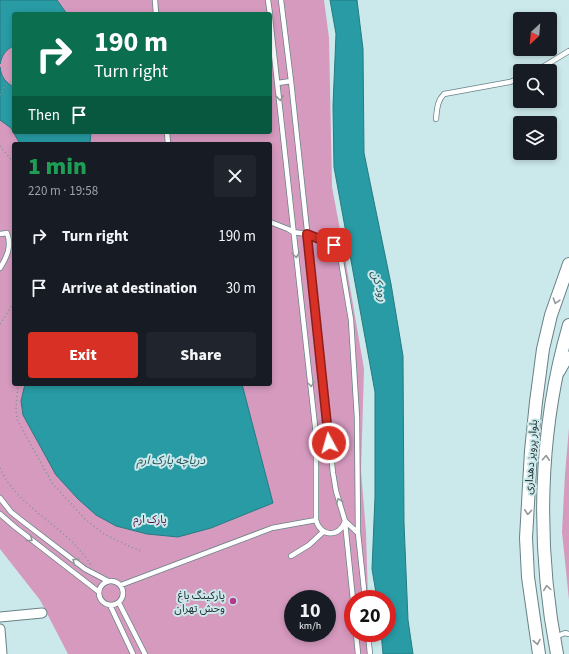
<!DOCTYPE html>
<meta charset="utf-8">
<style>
:root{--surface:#171b24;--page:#20242c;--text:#f1f3f6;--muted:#9ea1a6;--accent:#d93025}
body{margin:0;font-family:"Source Sans 3","Noto Sans Arabic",sans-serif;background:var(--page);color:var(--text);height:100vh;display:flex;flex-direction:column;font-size:15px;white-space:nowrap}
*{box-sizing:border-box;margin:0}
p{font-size:13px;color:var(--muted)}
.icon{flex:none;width:22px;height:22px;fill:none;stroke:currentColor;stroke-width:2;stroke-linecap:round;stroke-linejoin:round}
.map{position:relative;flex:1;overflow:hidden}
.drawer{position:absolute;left:12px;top:142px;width:260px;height:244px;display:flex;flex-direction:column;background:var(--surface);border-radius:4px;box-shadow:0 2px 6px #0003}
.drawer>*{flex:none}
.top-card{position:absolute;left:12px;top:12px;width:260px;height:122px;border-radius:4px;box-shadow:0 2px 6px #0003;background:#0b6e4f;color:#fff;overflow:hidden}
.needle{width:26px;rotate:206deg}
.controls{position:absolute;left:513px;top:12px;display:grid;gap:8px}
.controls a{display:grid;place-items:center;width:44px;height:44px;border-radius:4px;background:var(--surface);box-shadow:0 2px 6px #0003;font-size:20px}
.speed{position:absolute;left:284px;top:590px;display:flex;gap:8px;font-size:20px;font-weight:700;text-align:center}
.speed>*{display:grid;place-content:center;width:52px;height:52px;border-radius:50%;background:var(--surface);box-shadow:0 2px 6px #0003;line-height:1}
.speed small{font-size:10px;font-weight:400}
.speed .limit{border:6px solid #d22;background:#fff;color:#111}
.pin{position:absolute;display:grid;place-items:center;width:34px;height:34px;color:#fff;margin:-17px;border-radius:8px;box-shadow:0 2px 6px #0006}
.me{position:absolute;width:44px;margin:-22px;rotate:354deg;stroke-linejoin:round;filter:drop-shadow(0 0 3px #0008)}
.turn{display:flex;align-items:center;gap:14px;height:84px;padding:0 16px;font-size:18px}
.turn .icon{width:52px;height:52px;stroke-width:2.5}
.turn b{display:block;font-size:28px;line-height:34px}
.then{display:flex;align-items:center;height:38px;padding:0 16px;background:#0003;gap:8px;font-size:15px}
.round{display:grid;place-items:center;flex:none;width:42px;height:42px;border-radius:4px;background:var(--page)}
.headline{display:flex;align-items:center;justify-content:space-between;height:68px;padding:0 16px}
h1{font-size:24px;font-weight:800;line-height:30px;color:#1e9e55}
.cta{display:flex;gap:8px;margin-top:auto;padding:8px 16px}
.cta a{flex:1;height:46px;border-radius:4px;background:var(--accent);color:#fff;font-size:16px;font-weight:800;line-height:46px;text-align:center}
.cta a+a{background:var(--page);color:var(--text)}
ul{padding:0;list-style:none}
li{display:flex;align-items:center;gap:12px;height:52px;padding:0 16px}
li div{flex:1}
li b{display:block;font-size:15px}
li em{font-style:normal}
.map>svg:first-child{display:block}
.green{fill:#d69abf;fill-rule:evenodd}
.water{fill:#289ba5;stroke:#277b82}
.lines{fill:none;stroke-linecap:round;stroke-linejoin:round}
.service-casing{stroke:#688285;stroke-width:6}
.minor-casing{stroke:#688285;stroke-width:11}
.secondary-casing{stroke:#688285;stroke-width:14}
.path{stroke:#7e9395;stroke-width:1.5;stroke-dasharray:1 3;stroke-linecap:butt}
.service{stroke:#fff;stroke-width:4.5}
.minor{stroke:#fff;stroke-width:9}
.secondary{stroke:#fff;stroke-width:12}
.oneway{stroke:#929898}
.route-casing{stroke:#8d1f18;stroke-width:10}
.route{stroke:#d93025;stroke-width:7}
.poi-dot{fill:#b2398d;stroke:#cbe8eb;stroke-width:1.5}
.labels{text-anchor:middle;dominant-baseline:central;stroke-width:4;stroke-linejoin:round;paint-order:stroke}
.street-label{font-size:11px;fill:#243031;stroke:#cbe8eb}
.park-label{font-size:11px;fill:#5e0d47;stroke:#cbe8eb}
.poi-label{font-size:11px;fill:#243031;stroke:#cbe8eb;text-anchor:end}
.water-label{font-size:12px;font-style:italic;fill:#265459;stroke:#cbe8eb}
</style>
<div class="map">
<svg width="569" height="654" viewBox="0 0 569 654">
<rect width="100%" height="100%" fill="#cbe8eb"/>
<path class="green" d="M0,0H324L329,38L332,187L342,240L364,369L361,471L366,532L368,599H353V633H369L370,654H68L40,600L0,549ZM14,14H270V132H14ZM14,144H270V384H14ZM293,599H327V633H293Z
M569,428V600L562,532L565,474Z"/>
<path class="water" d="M0,0H57L67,14H14V46C6,49 2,55 0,64Z
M330,0H357L363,49L364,153L391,284L403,356L404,523L408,620L413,654H383L381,633H387V599H377L372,569L375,497V392L334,167L333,106L336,34Z
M0,67C1,77 6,83 14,87V132H91L90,144H20L11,128L0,120Z
M25,384H242L273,503L211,528L178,537L147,534L116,526L96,515L78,499L56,475L23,415L21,401Z"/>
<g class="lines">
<defs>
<path id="service" d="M155,0L156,14
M268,0L270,14
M270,18L316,435V520C320,537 340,538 345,521L336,491L333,473L291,81L281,0
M536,71L569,51
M278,83L291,81
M436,119C437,110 437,101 444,94L510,82L520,78
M167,132L168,144
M270,222L288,229L293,232L307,234L325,241L334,245L340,255L351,320L357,418L358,533
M0,234L7,233C12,246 7,257 0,268
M0,498L11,512L21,520L85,569L108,581
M0,514L15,527L99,592
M345,521L358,533L365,599
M345,522L353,600
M291,556L309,545L323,532
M99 593a12 12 0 1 1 24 0a12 12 0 1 1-24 0Z
M121,585L272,528L316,520
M119,603L145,654
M110,605L133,654
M356,633L358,654
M368,633L370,654
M555,637L565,633L569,634"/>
<path id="minor" d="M560,372L569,356
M0,617L42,613
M0,629L2,654"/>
<path id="secondary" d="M539,654L528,577L526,538L531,451L536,402L543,349L551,315L569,264
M557,654C536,546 538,431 569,325"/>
</defs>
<use href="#service" class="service-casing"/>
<use href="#minor" class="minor-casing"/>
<use href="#secondary" class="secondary-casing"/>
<path class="path" d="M0,95L5,86L14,79
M0,146L14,163
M0,324L14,302
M18,384L16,407L17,419L25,434L52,483L86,520L104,534L131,547L143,552
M0,468C13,500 54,522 77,547C82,553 89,560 92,567"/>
<use href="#service" class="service"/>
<use href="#minor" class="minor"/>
<use href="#secondary" class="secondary"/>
</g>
<defs><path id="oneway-chevron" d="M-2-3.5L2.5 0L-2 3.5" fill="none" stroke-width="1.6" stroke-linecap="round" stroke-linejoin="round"/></defs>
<g class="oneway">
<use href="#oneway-chevron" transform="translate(280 98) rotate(84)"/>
<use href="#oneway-chevron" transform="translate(296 255) rotate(83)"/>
<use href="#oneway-chevron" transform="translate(556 301) rotate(108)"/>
<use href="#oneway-chevron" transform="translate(311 384) rotate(83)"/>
<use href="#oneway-chevron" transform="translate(546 458) rotate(-87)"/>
<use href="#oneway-chevron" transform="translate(339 501) rotate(-109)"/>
<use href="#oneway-chevron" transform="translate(528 512) rotate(94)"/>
<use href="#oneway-chevron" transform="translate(30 539) rotate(37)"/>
<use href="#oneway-chevron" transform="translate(75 561) rotate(-143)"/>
<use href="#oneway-chevron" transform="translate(547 588) rotate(-98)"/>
<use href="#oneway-chevron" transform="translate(537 642) rotate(80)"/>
</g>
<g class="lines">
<defs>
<path id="route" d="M329,443L307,234L334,245"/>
</defs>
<use href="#route" class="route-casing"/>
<use href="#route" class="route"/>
</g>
<circle class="poi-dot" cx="233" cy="601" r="4"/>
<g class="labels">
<g class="street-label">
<text transform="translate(531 457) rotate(-86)">بلوار پرویز دهداری</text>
</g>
<g class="park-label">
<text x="150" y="519">پارک ارم</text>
</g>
<g class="poi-label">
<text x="225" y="595">پارکینگ باغ<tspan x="225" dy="13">وحش تهران</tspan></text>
</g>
<g class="water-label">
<text transform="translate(379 286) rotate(75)">رود کن</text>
<text x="171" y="460">دریاچه پارک ارم</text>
</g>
</g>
</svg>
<div class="controls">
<a><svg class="needle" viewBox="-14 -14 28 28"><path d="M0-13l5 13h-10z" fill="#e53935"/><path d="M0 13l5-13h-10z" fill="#9ea1a6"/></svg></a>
<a><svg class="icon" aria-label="search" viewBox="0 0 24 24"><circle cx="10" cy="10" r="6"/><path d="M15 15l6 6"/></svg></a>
<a><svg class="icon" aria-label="layers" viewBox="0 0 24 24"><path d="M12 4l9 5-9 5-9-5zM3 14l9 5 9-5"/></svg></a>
</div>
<div class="speed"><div>10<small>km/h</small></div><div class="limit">20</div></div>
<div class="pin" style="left:334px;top:245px;background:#d93025"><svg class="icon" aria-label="arrive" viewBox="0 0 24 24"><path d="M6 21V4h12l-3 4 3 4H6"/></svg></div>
<svg class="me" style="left:329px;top:443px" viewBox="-20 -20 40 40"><circle r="17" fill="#d93025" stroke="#fff" stroke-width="3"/><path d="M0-11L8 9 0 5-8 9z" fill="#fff"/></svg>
<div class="top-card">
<div class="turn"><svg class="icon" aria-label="right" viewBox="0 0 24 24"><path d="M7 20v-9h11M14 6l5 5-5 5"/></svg><div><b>190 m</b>Turn right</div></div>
<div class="then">Then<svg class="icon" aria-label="arrive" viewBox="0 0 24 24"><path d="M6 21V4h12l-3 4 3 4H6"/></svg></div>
</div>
<section class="drawer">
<div class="headline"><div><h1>1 min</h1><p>220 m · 19:58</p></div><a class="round"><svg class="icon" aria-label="close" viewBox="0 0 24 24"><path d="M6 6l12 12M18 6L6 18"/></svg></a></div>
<ul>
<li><svg class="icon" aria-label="right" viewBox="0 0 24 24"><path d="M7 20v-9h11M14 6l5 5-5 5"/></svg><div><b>Turn right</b></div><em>190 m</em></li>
<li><svg class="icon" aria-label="arrive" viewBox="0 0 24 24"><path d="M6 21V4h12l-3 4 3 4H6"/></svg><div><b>Arrive at destination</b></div><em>30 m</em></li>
</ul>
<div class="cta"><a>Exit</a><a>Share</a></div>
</section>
</div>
